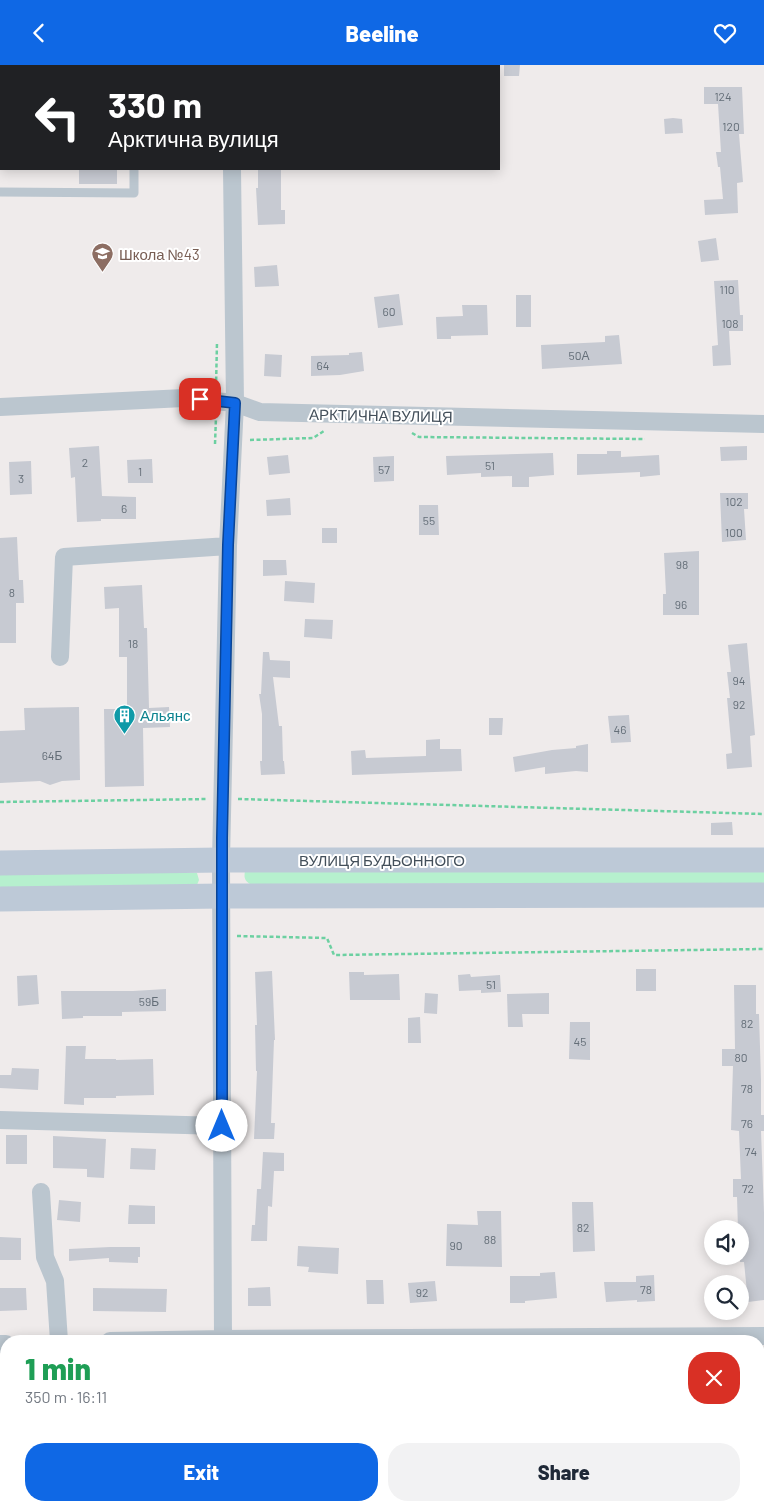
<!DOCTYPE html>
<meta charset="utf-8">
<style>
:root{--surface:#fff;--page:#f2f2f3;--text:#1f2937;--muted:#747a83;--accent:#0f68e5}
body{margin:0;font-family:Barlow,sans-serif;background:var(--page);color:var(--text);height:100vh;display:flex;flex-direction:column;font-size:19px;white-space:nowrap}
*{box-sizing:border-box;margin:0}
p{font-size:16px;color:var(--muted)}
.icon{flex:none;width:28px;height:28px;fill:none;stroke:currentColor;stroke-width:2;stroke-linecap:round;stroke-linejoin:round}
.map{position:relative;flex:1;overflow:hidden}
.panel{position:absolute;left:0px;top:1270px;width:765px;height:176px;display:flex;flex-direction:column;background:var(--surface);border-radius:20px 20px 0 0;box-shadow:0 2px 12px #0003}
.panel>*{flex:none}
.banner{position:absolute;left:0px;top:0px;width:500px;height:105px;box-shadow:0 2px 12px #0003;background:#202124;color:#fff;overflow:hidden}
.controls{position:absolute;left:704px;top:1155px;display:grid;gap:10px}
.controls a{display:grid;place-items:center;width:45px;height:45px;border-radius:50%;background:var(--surface);box-shadow:0 2px 12px #0003;font-size:25px}
.pin{position:absolute;display:grid;place-items:center;width:42px;height:42px;color:#fff;margin:-21px;border-radius:10px;box-shadow:0 2px 8px #0006}
.me{position:absolute;width:55px;margin:-28px;rotate:0deg;stroke-linejoin:round;filter:drop-shadow(0 0 4px #0008)}
.turn{display:flex;align-items:center;gap:18px;height:105px;padding:0 25px;font-size:22px}
.turn .icon{width:65px;height:65px;stroke-width:2.5}
.turn b{display:block;font-size:35px;line-height:42px}
.round{display:grid;place-items:center;flex:none;width:52px;height:52px;border-radius:20px;background:var(--page)}
.headline{display:flex;align-items:center;justify-content:space-between;height:85px;padding:0 25px}
h1{font-size:30px;font-weight:800;line-height:38px;color:#1e9e55}
.cta{display:flex;gap:10px;margin-top:auto;padding:10px 25px}
.cta a{flex:1;height:58px;border-radius:20px;background:var(--accent);color:#fff;font-size:20px;font-weight:800;line-height:58px;text-align:center}
.cta a+a{background:var(--page);color:var(--text)}
header{display:flex;justify-content:space-between;align-items:center;height:65px;padding:0 25px;background:var(--accent);color:#fff;font-size:22px;font-weight:800}
.map>svg:first-child{display:block}
.green{fill:#b6f0ce}
.building{fill:#c7cad2}
.lines{fill:none;stroke-linecap:round;stroke-linejoin:round}
.path{stroke:#6cd0a1;stroke-width:2.5;stroke-dasharray:4 2.5;stroke-linecap:butt}
.service{stroke:#bbc6cf;stroke-width:9}
.minor{stroke:#bbc6cf;stroke-width:18}
.secondary{stroke:#bdc9d7;stroke-width:25}
.route-casing{stroke:#0a4495;stroke-width:12}
.route{stroke:#0f68e5;stroke-width:9}
.labels{text-anchor:middle;dominant-baseline:central;stroke-width:4;stroke-linejoin:round;paint-order:stroke}
.number-label{font-size:12px;fill:#646e78}
.education-label{font-size:15px;fill:#785e54;stroke:#fff;text-anchor:start}
.street-label{font-size:15px;fill:#434f5a;stroke:#fff}
.culture-label{font-size:15px;fill:#0d838f;stroke:#fff;text-anchor:start}
</style>
<header><svg class="icon" aria-label="back" viewBox="0 0 24 24"><path d="M15 5l-7 7 7 7"/></svg>Beeline<svg class="icon" aria-label="heart" viewBox="0 0 24 24"><path d="M12 20l-8-8c-3-5 5-10 8-4 3-6 11-1 8 4z"/></svg></header>
<div class="map">
<svg width="764" height="1446" viewBox="0 0 764 1446">
<rect width="100%" height="100%" fill="#efebeb"/>
<path class="green" d="M764,805V818L250,819C244,815 244,812 245,806Z
M0,807L197,808L199,815L197,820L0,823Z"/>
<path class="building" d="M504,0H520L519,11H504Z
M704,22H742L744,69H739L743,117L737,118L738,148L705,150L704,135L723,134L720,102H718L716,87H721L718,39H704Z
M673,53L682,54L683,68L665,69L664,54Z
M79,104H117V119H79Z
M258,104H281V145H285V159L258,160L256,123H258Z
M716,173L719,195L701,197L698,176Z
M277,200L279,221L255,222L254,202Z
M738,215L740,250H743V266H729L731,300L713,301L712,281L718,280L714,216Z
M399,229L403,260L378,263L374,232Z
M516,230H531V262H516Z
M462,240H487L488,270L451,271V274H437L436,252L463,251Z
M619,270L622,299L542,304L541,280L605,277V271Z
M362,287L364,306L340,310L311,311V291L349,290V288Z
M265,289L282,290L281,312L264,311Z
M99,381L102,431L136,432V454H101V456L77,457L75,412L71,413L69,383Z
M747,381V395L721,396L720,382Z
M607,386H621V392L659,390L660,410L640,412V407L577,410V389H607Z
M553,388L554,410L529,412V422H512V411L481,412V408L447,410L446,391Z
M288,390L290,408L269,410L267,392Z
M394,391V416L374,417L373,392Z
M152,394L153,418H128L127,395Z
M31,396L32,429L10,430L9,397Z
M720,428H748V444H744L746,475L722,477Z
M290,433L291,450L267,451L266,435Z
M419,440H438L439,470H419Z
M322,463H337V478H322Z
M17,472L19,515H23L24,538H16V578H0V473Z
M699,486V550H663V529H666L664,488Z
M263,495H286L287,510L263,511Z
M285,516L315,518L314,538L284,536Z
M142,520L144,563H147L149,643L169,642L170,662L143,663L144,721L105,722L104,644H127V592H119V543L105,544L104,522Z
M305,554L333,555L332,574L304,572Z
M747,578L755,670L750,671L752,702L727,704L726,689L732,688L727,633H730L727,607H731L728,580Z
M263,587H269L270,595L290,596V613L273,612L279,661H282L283,696H284L285,709L261,710L260,696H262V649L259,629H261Z
M79,642L80,715L62,716L50,720L40,716L0,718V666L25,665L24,643Z
M629,650L631,677L611,678L608,651Z
M489,653H503L502,670H489Z
M440,674V684H461L462,706L352,710L351,686L365,685L366,693L426,691V675Z
M588,679V707L576,706L545,709V702L515,707L513,692L552,685L576,683V681Z
M732,757L733,770H711V758Z
M636,904H656V926H636Z
M272,906L275,975H274L271,1058H275L274,1074H254L257,1006H256L255,960H257L255,907Z
M349,907H364V910L399,909L400,935H350Z
M470,909L471,912L500,910L501,927L481,928V925L459,926L458,910Z
M37,910L39,939L18,941L17,911Z
M734,920H756V949H759L761,1015V1050H764V1066H761L764,1148V1235L748,1237L744,1197H740V1164H738L737,1132H733V1114H741L739,1066L731,1065L733,1001H722V984H735Z
M166,924V946L122,947V951H83V953L62,954L61,926H133Z
M425,928L438,929L437,949L424,948Z
M549,928V949H522L523,962H508L507,929Z
M420,952L421,978H408V953Z
M570,957H590V995L569,994Z
M66,981H86L85,994H116V995L153,994L154,1030L116,1031V1033H84V1040L64,1039Z
M12,1003L39,1004L38,1025L0,1023V1010H11Z
M6,1070H27V1099H6Z
M53,1071L106,1074L104,1113L87,1112V1104L53,1103Z
M131,1083L156,1084L155,1105L130,1104Z
M263,1087L284,1088V1106H274L272,1142L268,1141L267,1176H251L252,1160H255L257,1124H261Z
M59,1135L81,1137L80,1157L57,1155Z
M572,1137H593L595,1186L573,1187Z
M129,1140L155,1141V1159H128Z
M477,1146H501L502,1202L446,1201L447,1159L478,1160Z
M0,1172L21,1173V1195H0Z
M298,1181L339,1183L338,1209L308,1207L309,1202L297,1201Z
M110,1182H140V1192H138V1198L109,1197V1193L69,1196V1184Z
M555,1207L557,1233L525,1236V1238H510V1211H540V1208Z
M654,1210L655,1236L637,1237V1235L606,1237L604,1217H636V1211Z
M366,1215H383L384,1239H367Z
M435,1216L437,1236L410,1238L408,1218Z
M270,1222L271,1241H248V1223Z
M0,1223H26L27,1245L0,1246Z
M93,1223L167,1224L166,1247L93,1246Z"/>
<g class="lines">
<path class="path" d="M216,322L217,277
M412,368L419,372L645,374
M250,375L313,373L324,366
M215,379L216,352
M238,734L764,749
M0,737L208,734
M237,871L327,873L334,890L764,884"/>
<path class="service" d="M134,0V1
M0,127L134,128V104"/>
<path class="minor" d="M231,0V1
M0,342L184,333L235,338L260,347L764,359
M60,592L64,492L228,481
M0,1055L222,1061
M41,1127L45,1192L55,1216L59,1276
M110,1276L223,1274L764,1271
M223,1276L221,795L228,481L235,338L232,104
M0,1279H6
M223,1440V1446"/>
<path class="secondary" d="M0,798L221,795H764
M0,834L222,831L764,830"/>
</g>
<g class="lines">
<defs>
<path id="route" d="M200,334L235,338L228,480L222,773V1061"/>
</defs>
<use href="#route" class="route-casing"/>
<use href="#route" class="route"/>
</g>
<defs>
<symbol id="school-pin" viewBox="-11 -11 22 30"><path d="M0 17L-7.5 6A9.5 9.5 0 1 1 7.5 6Z" fill="#8d6e63" stroke="#fff"/><path d="M0-5L7-2L0 1L-7-2ZM-4 1L0 2.5L4 1V4Q0 6-4 4Z" fill="#fff"/></symbol>
<symbol id="building-pin" viewBox="-11 -11 22 30"><path d="M0 17L-7.5 6A9.5 9.5 0 1 1 7.5 6Z" fill="#0f9aa8" stroke="#fff"/><path d="M-4-6H4V6H1V3H-1V6H-4ZM-2.5-4.3h1.7v1.8h-1.7ZM.8-4.3h1.7v1.8H.8ZM-2.5-1h1.7V.8h-1.7ZM.8-1h1.7V.8H.8Z" fill="#fff"/></symbol>
</defs>
<g fill-rule="evenodd">
<use href="#school-pin" x="90" y="176" width="25" height="34"/>
<use href="#building-pin" x="112" y="638" width="25" height="34"/>
</g>
<g class="labels">
<g class="number-label">
<text x="723" y="31">124</text>
<text x="731" y="61">120</text>
<text x="727" y="224">110</text>
<text x="389" y="246">60</text>
<text x="730" y="258">108</text>
<text x="579" y="290">50А</text>
<text x="323" y="300">64</text>
<text x="85" y="397">2</text>
<text x="490" y="400">51</text>
<text x="384" y="404">57</text>
<text x="140" y="406">1</text>
<text x="21" y="413">3</text>
<text x="734" y="436">102</text>
<text x="124" y="443">6</text>
<text x="429" y="455">55</text>
<text x="734" y="467">100</text>
<text x="682" y="499">98</text>
<text x="12" y="527">8</text>
<text x="681" y="539">96</text>
<text x="133" y="578">18</text>
<text x="739" y="615">94</text>
<text x="739" y="639">92</text>
<text x="620" y="664">46</text>
<text x="52" y="690">64Б</text>
<text x="491" y="919">51</text>
<text x="149" y="936">59Б</text>
<text x="747" y="958">82</text>
<text x="580" y="976">45</text>
<text x="741" y="992">80</text>
<text x="747" y="1023">78</text>
<text x="747" y="1058">76</text>
<text x="751" y="1086">74</text>
<text x="748" y="1123">72</text>
<text x="583" y="1162">82</text>
<text x="490" y="1174">88</text>
<text x="456" y="1180">90</text>
<text x="646" y="1224">78</text>
<text x="422" y="1227">92</text>
</g>
<g class="education-label">
<text x="119" y="189">Школа №43</text>
</g>
<g class="street-label">
<text transform="translate(381 350) rotate(1)">АРКТИЧНА ВУЛИЦЯ</text>
<text x="382" y="795">ВУЛИЦЯ БУДЬОННОГО</text>
</g>
<g class="culture-label">
<text x="140" y="650">Альянс</text>
</g>
</g>
</svg>
<div class="controls">
<a><svg class="icon" aria-label="sound" viewBox="0 0 24 24"><path d="M4 9h4l5-4v14l-5-4H4zM17 9q2 3 0 6"/></svg></a>
<a><svg class="icon" aria-label="search" viewBox="0 0 24 24"><circle cx="10" cy="10" r="6"/><path d="M15 15l6 6"/></svg></a>
</div>
<div class="pin" style="left:200px;top:334px;background:#d93025"><svg class="icon" aria-label="arrive" viewBox="0 0 24 24"><path d="M6 21V4h12l-3 4 3 4H6"/></svg></div>
<svg class="me" style="left:222px;top:1061px" viewBox="-20 -20 40 40"><circle r="19" fill="#fff"/><path d="M0-13L10 11 0 6-10 11z" fill="#0f68e5"/></svg>
<div class="banner">
<div class="turn"><svg class="icon" aria-label="left" viewBox="0 0 24 24"><path d="M17 20v-9H6M10 6l-5 5 5 5"/></svg><div><b>330 m</b>Арктична вулиця</div></div>
</div>
<section class="panel">
<div class="headline"><div><h1>1 min</h1><p>350 m · 16:11</p></div><a class="round" style="background:#d93025;color:#fff"><svg class="icon" aria-label="close" viewBox="0 0 24 24"><path d="M6 6l12 12M18 6L6 18"/></svg></a></div>
<div class="cta"><a>Exit</a><a>Share</a></div>
</section>
</div>
